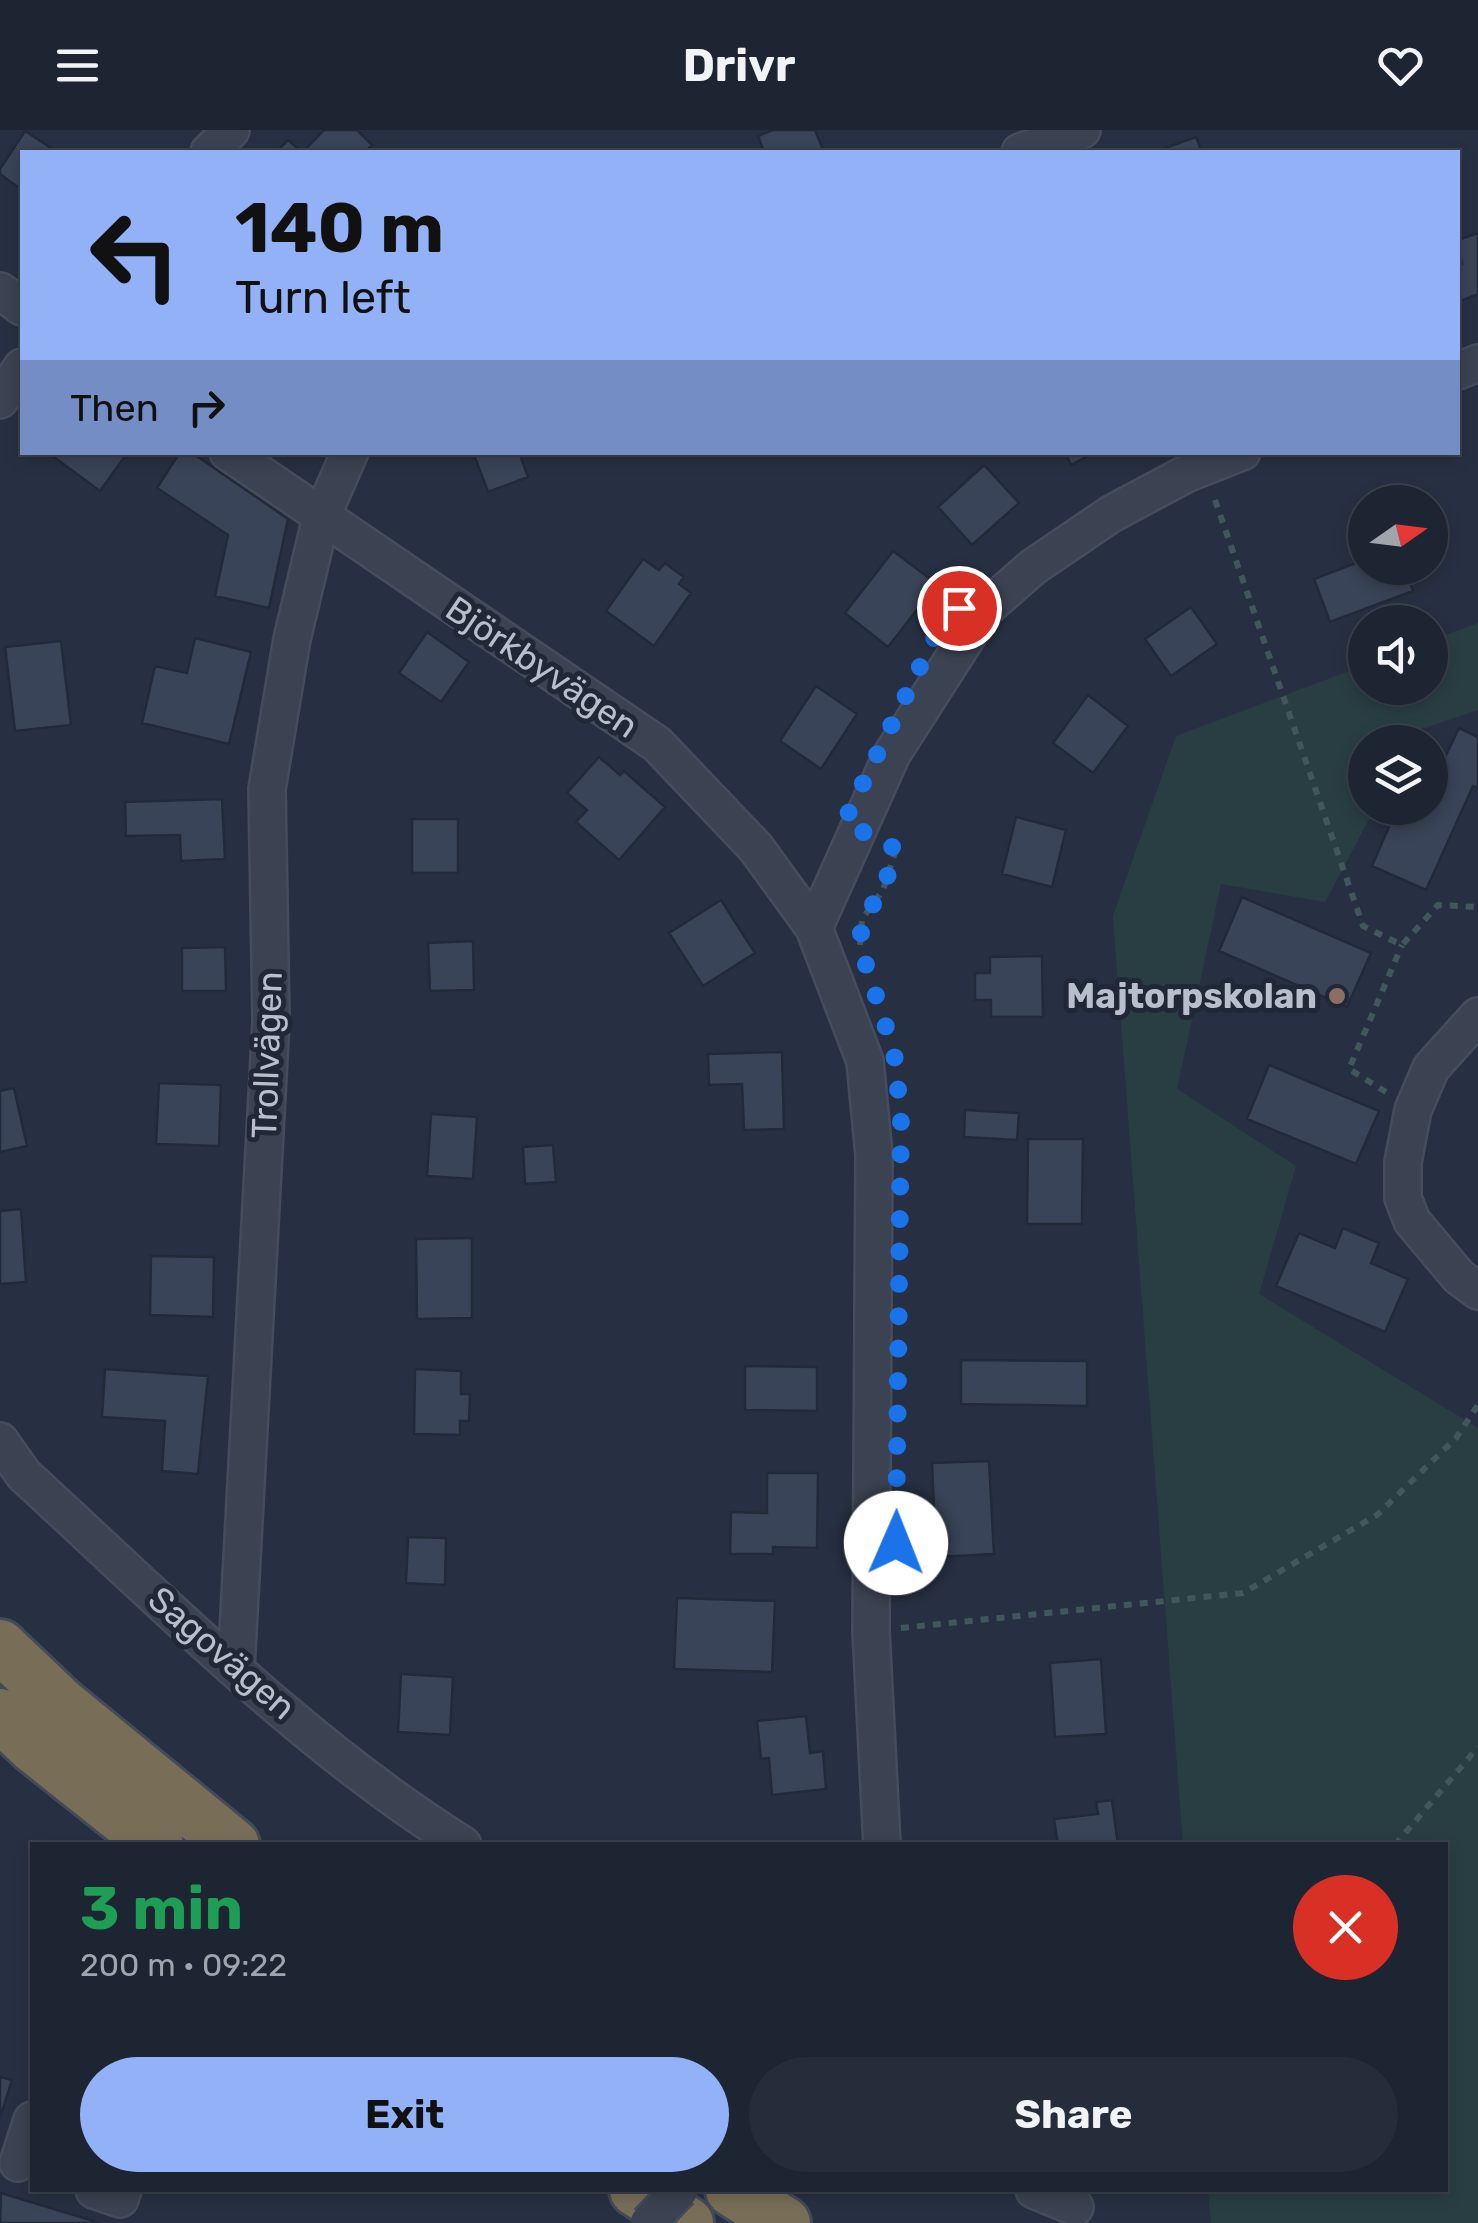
<!DOCTYPE html>
<meta charset="utf-8">
<style>
:root{--surface:#1d2432;--page:#252c3a;--text:#f1f3f6;--muted:#a0a4ac;--line:#3b414d;--accent:#92b1f7}
body{margin:0;font-family:Rubik,sans-serif;background:var(--page);color:var(--text);height:100vh;display:flex;flex-direction:column;font-size:38px;white-space:nowrap}
*{box-sizing:border-box;margin:0}
p{font-size:32px;color:var(--muted)}
.icon{flex:none;width:55px;height:55px;fill:none;stroke:currentColor;stroke-width:2;stroke-linecap:round;stroke-linejoin:round}
.map{position:relative;flex:1;overflow:hidden}
.side{position:absolute;left:30px;top:1712px;width:1418px;height:350px;display:flex;flex-direction:column;background:var(--surface);border-radius:0px;box-shadow:0 5px 15px #0003,0 0 0 2px var(--line)}
.side>*{flex:none}
.guide{position:absolute;left:20px;top:20px;width:1440px;height:305px;border-radius:0px;box-shadow:0 5px 15px #0003,0 0 0 2px var(--line);background:#92b1f7;color:#111;overflow:hidden}
.needle{width:65px;rotate:76deg}
.controls{position:absolute;left:1348px;top:355px;display:grid;gap:20px}
.controls a{display:grid;place-items:center;width:100px;height:100px;border-radius:50%;background:var(--surface);box-shadow:0 5px 15px #0003,0 0 0 2px var(--line);font-size:50px}
.pin{position:absolute;display:grid;place-items:center;width:85px;height:85px;color:#fff;margin:-42px;border:5px solid #fff;border-radius:50%;box-shadow:0 2px 10px #0007}
.me{position:absolute;width:110px;margin:-55px;rotate:1deg;stroke-linejoin:round;filter:drop-shadow(0 0 8px #0008)}
.turn{display:flex;align-items:center;gap:35px;height:210px;padding:0 50px;font-size:45px}
.turn .icon{width:130px;height:130px;stroke-width:2.5}
.turn b{display:block;font-size:70px;line-height:85px}
.then{display:flex;align-items:center;height:95px;padding:0 50px;background:#0003;gap:20px;font-size:38px}
.round{display:grid;place-items:center;flex:none;width:105px;height:105px;border-radius:52px;background:var(--page)}
.summary{display:flex;align-items:center;justify-content:space-between;height:170px;padding:0 50px}
h1{font-size:60px;font-weight:700;line-height:75px;color:#1e9e55}
.cta{display:flex;gap:20px;margin-top:auto;padding:20px 50px}
.cta a{flex:1;height:115px;border-radius:60px;background:var(--accent);color:#111;font-size:40px;font-weight:700;line-height:115px;text-align:center}
.cta a+a{background:var(--page);color:var(--text)}
header{display:flex;justify-content:space-between;align-items:center;height:130px;padding:0 50px;background:var(--surface);font-size:45px;font-weight:700}
.map>svg:first-child{display:block}
.green{fill:#293e43}
.building{fill:#394458;stroke:#222a39;stroke-width:2.5}
.lines{fill:none;stroke-linecap:round;stroke-linejoin:round}
.minor-casing{stroke:#454c5b;stroke-width:40}
.highway-casing{stroke:#434b59;stroke-width:58}
.path{stroke:#42575b;stroke-width:6;stroke-dasharray:8 8;stroke-linecap:butt}
.minor{stroke:#3b4352;stroke-width:35}
.highway{stroke:#786e58;stroke-width:52}
.minor-bridge-casing{stroke:#454c5b;stroke-width:40;stroke-linecap:butt}
.minor-bridge{stroke:#3b4352;stroke-width:35}
.route{stroke:#1a73e8;stroke-width:18;stroke-dasharray:0 32.4}
.education-dot{fill:#8d6e63;stroke:#202837;stroke-width:4}
.labels{text-anchor:middle;dominant-baseline:central;stroke-width:10;stroke-linejoin:round;paint-order:stroke}
.street-label{font-size:35px;fill:#b8becc;stroke:#202837}
.poi-label{font-size:35px;font-weight:bold;fill:#b8becc;stroke:#202837;text-anchor:end}
</style>
<header><svg class="icon" aria-label="menu" viewBox="0 0 24 24"><path d="M4 6h16M4 12h16M4 18h16"/></svg>Drivr<svg class="icon" aria-label="heart" viewBox="0 0 24 24"><path d="M12 20l-8-8c-3-5 5-10 8-4 3-6 11-1 8 4z"/></svg></header>
<div class="map">
<svg width="1478" height="2093" viewBox="0 0 1478 2093">
<rect width="100%" height="100%" fill="#273042"/>
<path class="green" d="M1478,493V580L1416,601L1410,612H1365V678H1375L1325,772L1221,754L1177,959L1296,1036L1259,1164L1478,1298V2093H1211L1208,2060H1445V1715H1183L1113,786L1176,606L1365,535V558H1430V511Z"/>
<path class="building" d="M324,0H357L372,15L365,22H303Z
M773,0H815L824,22H764L758,6Z
M25,1L57,22H22V60L0,44V39Z
M1196,7L1202,22H1154Z
M288,10L302,22H276Z
M1478,103V164L1458,172V136L1462,134L1458,110Z
M47,322H128L100,361Z
M180,322H191L288,389L269,478L215,466L228,405L157,358Z
M473,322H519L528,347L488,362Z
M1065,322H1095L1071,335Z
M984,335L1019,373L972,415L938,377Z
M1365,411V438H1404L1413,461L1330,492L1314,449L1356,433L1350,417Z
M893,421L937,454L888,517L845,483Z
M643,429L659,440L665,433L684,447L679,454L691,463L654,516L606,481Z
M1191,477L1217,514L1171,546L1145,509Z
M427,502L469,532L441,572L399,543Z
M195,508L251,522L229,614L142,593L155,536L187,543Z
M61,511L71,595L15,601L5,517Z
M816,556L857,584L821,639L780,611Z
M1088,565L1128,596L1093,643L1053,613Z
M1459,598L1478,607V658L1473,656L1426,760L1372,736L1397,678H1430V636L1439,640Z
M599,627L620,645L624,641L665,677L619,730L576,692L587,680L567,663Z
M222,669L225,729L181,731L180,705L126,706L125,672Z
M1016,687L1066,700L1052,757L1002,744Z
M412,689H458V743H412Z
M1242,767L1371,823L1347,877L1219,821Z
M721,770L755,823L703,856L669,803Z
M473,811L474,860L430,861L428,813Z
M225,817L226,861H182V818Z
M1042,826L1043,887H991V870H975V843H990V827Z
M782,922L784,999L744,1000L742,954L709,955L708,924Z
M1269,935L1379,981L1356,1034L1247,989Z
M159,953L221,955L219,1016L156,1014Z
M14,958L27,1016L0,1022V961Z
M965,980L1019,983L1017,1010L964,1007Z
M431,984L477,987L473,1049L427,1046Z
M1028,1009H1083L1082,1094H1027Z
M553,1015L556,1052L525,1054L523,1017Z
M21,1079L26,1152L0,1154V1081Z
M1343,1098L1379,1113L1371,1133L1408,1149L1385,1202L1276,1156L1299,1103L1335,1118Z
M472,1108V1188L417,1189L416,1109Z
M151,1126L214,1127L213,1187L150,1185Z
M961,1230L1087,1231V1276L961,1274Z
M745,1236L817,1237V1281L745,1280Z
M105,1239L208,1246L198,1344L162,1341L165,1291L102,1287Z
M415,1239L461,1241V1264H470L469,1291H460V1305L414,1304Z
M989,1331L994,1424L936,1427L932,1333Z
M767,1343H818L817,1418L773,1417V1424H730L731,1382L767,1383Z
M408,1407L446,1408L445,1455L406,1453Z
M677,1468L775,1471L772,1542L674,1539Z
M1101,1529L1106,1604L1055,1607L1050,1533Z
M401,1544L453,1547L450,1605L398,1602Z
M806,1586L810,1623L823,1621L826,1659L772,1665L769,1628L761,1629L757,1591Z
M1112,1670L1118,1715H1058L1054,1689L1098,1684L1096,1672Z
M0,1947L12,1950L0,1988Z
M1,2063L100,2093H0Z"/>
<g class="lines">
<defs>
<path id="minor" d="M209,22L231,0
M1020,22L1082,0
M0,161L22,177
M1458,241L1478,233
M0,270L22,237
M228,322L657,614L756,718L814,798L865,931L874,1025L871,1501L882,1715
M814,798L892,624L985,479L1033,437L1111,384L1186,344L1242,322
M1478,886L1431,938L1413,980L1403,1032V1068L1412,1091L1459,1147L1478,1161
M0,1311L24,1345C164,1473 301,1613 463,1715
M236,1539L271,891L267,659L292,509L321,388L350,322
M18,2033L32,1990
M94,2060L120,2069L123,2060
M1034,2060L1075,2077"/>
<path id="highway" d="M0,1516L61,1574L233,1715
M0,1585L34,1617L157,1715
M636,2060L687,2093
M732,2060L784,2093"/>
</defs>
<use href="#minor" class="minor-casing"/>
<use href="#highway" class="highway-casing"/>
<path class="path" d="M1215,370L1363,796L1402,815L1438,775L1478,777
M860,815L862,789L883,760L896,719L886,713
M1386,962L1349,939L1402,815
M901,1498L1243,1463L1377,1385L1456,1308L1478,1275
M1395,1715L1478,1617"/>
<use href="#minor" class="minor"/>
<use href="#highway" class="highway"/>
<defs>
<path id="minor-bridge" d="M648,2093L680,2060"/>
</defs>
<use href="#minor-bridge" class="minor-bridge-casing"/>
<use href="#minor-bridge" class="minor-bridge"/>
</g>
<g class="lines">
<path class="route" d="M896,1413L901,986L894,922L860,816L862,790L883,760L896,719L844,692L937,502L959,478"/>
</g>
<circle class="education-dot" cx="1337" cy="866" r="10"/>
<g class="labels">
<g class="street-label">
<text transform="translate(542 537) rotate(34)">Björkbyvägen</text>
<text transform="translate(267 925) rotate(-88)">Trollvägen</text>
<text transform="translate(222 1523) rotate(41)">Sagovägen</text>
</g>
<g class="poi-label">
<text x="1317" y="866">Majtorpskolan</text>
</g>
</g>
</svg>
<div class="controls">
<a><svg class="needle" viewBox="-14 -14 28 28"><path d="M0-13l5 13h-10z" fill="#e53935"/><path d="M0 13l5-13h-10z" fill="#a0a4ac"/></svg></a>
<a><svg class="icon" aria-label="sound" viewBox="0 0 24 24"><path d="M4 9h4l5-4v14l-5-4H4zM17 9q2 3 0 6"/></svg></a>
<a><svg class="icon" aria-label="layers" viewBox="0 0 24 24"><path d="M12 4l9 5-9 5-9-5zM3 14l9 5 9-5"/></svg></a>
</div>
<div class="pin" style="left:959px;top:478px;background:#d93025"><svg class="icon" aria-label="arrive" viewBox="0 0 24 24"><path d="M6 21V4h12l-3 4 3 4H6"/></svg></div>
<svg class="me" style="left:896px;top:1413px" viewBox="-20 -20 40 40"><circle r="19" fill="#fff"/><path d="M0-13L10 11 0 6-10 11z" fill="#1a73e8"/></svg>
<div class="guide">
<div class="turn"><svg class="icon" aria-label="left" viewBox="0 0 24 24"><path d="M17 20v-9H6M10 6l-5 5 5 5"/></svg><div><b>140 m</b>Turn left</div></div>
<div class="then">Then<svg class="icon" aria-label="right" viewBox="0 0 24 24"><path d="M7 20v-9h11M14 6l5 5-5 5"/></svg></div>
</div>
<section class="side">
<div class="summary"><div><h1>3 min</h1><p>200 m · 09:22</p></div><a class="round" style="background:#d93025;color:#fff"><svg class="icon" aria-label="close" viewBox="0 0 24 24"><path d="M6 6l12 12M18 6L6 18"/></svg></a></div>
<div class="cta"><a>Exit</a><a>Share</a></div>
</section>
</div>
